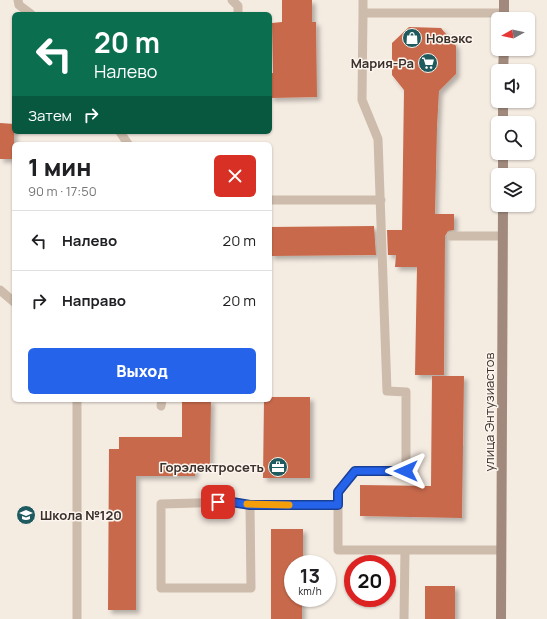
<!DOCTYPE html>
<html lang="ru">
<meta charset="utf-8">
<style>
:root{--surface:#fff;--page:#f2f2f2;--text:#202124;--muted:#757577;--line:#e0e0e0;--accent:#2563eb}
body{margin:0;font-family:Manrope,sans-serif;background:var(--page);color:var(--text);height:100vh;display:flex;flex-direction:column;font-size:15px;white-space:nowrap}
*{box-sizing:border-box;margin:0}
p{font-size:13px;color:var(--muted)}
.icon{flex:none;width:22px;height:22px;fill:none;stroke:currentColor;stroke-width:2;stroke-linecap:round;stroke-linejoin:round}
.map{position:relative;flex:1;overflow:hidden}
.sheet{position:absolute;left:12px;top:142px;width:260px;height:260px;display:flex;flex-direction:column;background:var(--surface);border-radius:6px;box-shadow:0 1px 3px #0004}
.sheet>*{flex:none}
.guide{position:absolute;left:12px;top:12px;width:260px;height:122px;border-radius:6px;box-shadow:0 1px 3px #0004;background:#0b6e4f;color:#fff;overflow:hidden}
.needle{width:26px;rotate:262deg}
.controls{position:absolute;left:491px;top:12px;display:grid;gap:8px}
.controls a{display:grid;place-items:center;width:44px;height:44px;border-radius:6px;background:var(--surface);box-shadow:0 1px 3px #0004;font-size:20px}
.speed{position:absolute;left:284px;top:555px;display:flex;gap:8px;font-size:20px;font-weight:700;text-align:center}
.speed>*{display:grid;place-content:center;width:52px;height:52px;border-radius:50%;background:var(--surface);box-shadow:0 1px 3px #0004;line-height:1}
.speed small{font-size:10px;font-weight:400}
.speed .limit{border:6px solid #d22;background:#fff;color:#111}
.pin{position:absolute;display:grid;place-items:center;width:34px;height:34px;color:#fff;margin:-17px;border-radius:8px;box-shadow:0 2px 6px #0006}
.me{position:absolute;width:44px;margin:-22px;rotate:270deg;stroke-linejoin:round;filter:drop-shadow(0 0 3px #0008)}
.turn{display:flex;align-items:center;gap:14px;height:84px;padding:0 16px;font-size:18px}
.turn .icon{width:52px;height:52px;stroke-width:2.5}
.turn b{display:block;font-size:28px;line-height:34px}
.then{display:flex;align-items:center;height:38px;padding:0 16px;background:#0003;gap:8px;font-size:15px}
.round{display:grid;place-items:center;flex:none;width:42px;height:42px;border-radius:6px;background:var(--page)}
.head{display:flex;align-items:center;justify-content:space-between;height:68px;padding:0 16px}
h1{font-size:24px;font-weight:800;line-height:30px}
.action{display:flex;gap:8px;margin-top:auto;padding:8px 16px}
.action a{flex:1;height:46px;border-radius:6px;background:var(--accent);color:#fff;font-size:16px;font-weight:800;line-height:46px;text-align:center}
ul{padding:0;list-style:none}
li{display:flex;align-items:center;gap:12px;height:60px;padding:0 16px;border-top:1px solid var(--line)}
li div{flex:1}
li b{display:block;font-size:15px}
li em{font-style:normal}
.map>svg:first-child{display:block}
.building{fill:#c8694b;filter:url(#shadow)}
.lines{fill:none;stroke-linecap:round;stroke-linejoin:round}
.lane{stroke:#cdbbac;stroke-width:9}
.secondary{stroke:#a18a7d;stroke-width:10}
.route-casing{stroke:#184099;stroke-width:10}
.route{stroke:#2563eb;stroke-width:7}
.slow{stroke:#f59e0b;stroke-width:7}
.labels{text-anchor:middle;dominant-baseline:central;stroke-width:3;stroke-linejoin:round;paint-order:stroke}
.poi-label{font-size:13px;font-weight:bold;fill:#3b302b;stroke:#fbf5ee;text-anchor:start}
.street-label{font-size:13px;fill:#3b302b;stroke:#fbf5ee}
</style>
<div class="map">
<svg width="547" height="619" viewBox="0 0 547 619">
<defs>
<filter id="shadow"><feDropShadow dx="3.5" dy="3.5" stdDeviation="2" flood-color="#0004"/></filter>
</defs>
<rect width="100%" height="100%" fill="#f4ebe1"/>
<path class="building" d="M282,0H312V22H316L317,97L270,98V73H273L272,23L282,22Z
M409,27L441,28L456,46V74L439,91L437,127L435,214H454V230L448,231L445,236L444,375H415L417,267H395L396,255H388L387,230H402L404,90L392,75V43Z
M0,123L14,124V159H0Z
M374,226L376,255L270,256V227Z
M432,376H464L462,518L360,516V485L431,486Z
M270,397H310V478H263L264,400H270Z
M182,400H211L210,464H195V476H136V610H108L109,449H119V437H182Z
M271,529H303V564H293V598H302V619H271Z
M425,586H455V619H425Z"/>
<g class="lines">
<path class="lane" d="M18,0L19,5L31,14
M232,0L238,6V14
M363,13V0
M120,132L128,144
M270,200H381
M451,236H502
M0,290L14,302
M161,406L162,400
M250,505L232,502L161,504V588H251L250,505H338V550H501
M338,505V492L355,471H406V392L387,391L378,139L362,100L363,13H504
M77,619V400
M404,619L405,550"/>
<path class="secondary" d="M504,19V0
M503,71L504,49
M503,123V101
M503,175V153
M501,619L503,205"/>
</g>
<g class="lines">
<defs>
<path id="route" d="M218,502H232L250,505H338V492L355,471H406"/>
</defs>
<use href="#route" class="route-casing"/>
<use href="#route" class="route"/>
<path class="slow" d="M247,504L289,505"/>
</g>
<defs>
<symbol id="shop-disc" viewBox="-11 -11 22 22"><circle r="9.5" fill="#1f5a5e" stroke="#fbf5ee"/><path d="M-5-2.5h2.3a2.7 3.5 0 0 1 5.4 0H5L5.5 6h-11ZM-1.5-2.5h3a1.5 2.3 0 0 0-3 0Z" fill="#fff"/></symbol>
<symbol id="supermarket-disc" viewBox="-11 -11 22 22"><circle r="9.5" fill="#1f5a5e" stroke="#fbf5ee"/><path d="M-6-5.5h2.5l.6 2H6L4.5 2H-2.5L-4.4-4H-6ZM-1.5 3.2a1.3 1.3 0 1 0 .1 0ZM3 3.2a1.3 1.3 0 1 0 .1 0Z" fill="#fff"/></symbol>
<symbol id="office-disc" viewBox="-11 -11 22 22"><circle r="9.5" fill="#1f5a5e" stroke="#fbf5ee"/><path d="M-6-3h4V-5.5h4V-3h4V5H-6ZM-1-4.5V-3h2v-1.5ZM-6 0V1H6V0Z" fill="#fff"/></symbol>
<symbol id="school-disc" viewBox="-11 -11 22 22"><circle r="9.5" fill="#1f5a5e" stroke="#fbf5ee"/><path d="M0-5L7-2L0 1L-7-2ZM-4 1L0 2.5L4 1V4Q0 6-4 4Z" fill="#fff"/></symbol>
</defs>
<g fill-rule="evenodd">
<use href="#shop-disc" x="401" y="27" width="22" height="22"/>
<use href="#supermarket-disc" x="417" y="52" width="22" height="22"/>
<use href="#office-disc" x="267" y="456" width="22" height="22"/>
<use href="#school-disc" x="15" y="504" width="22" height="22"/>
</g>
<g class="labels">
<g class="poi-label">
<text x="426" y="38">Новэкс</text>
<text x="414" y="63" text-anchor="end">Мария-Ра</text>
<text x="264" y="467" text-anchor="end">Горэлектросеть</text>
<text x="40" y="515">Школа №120</text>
</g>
<g class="street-label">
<text transform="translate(489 412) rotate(-90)">улица Энтузиастов</text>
</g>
</g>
</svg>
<div class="controls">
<a><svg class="needle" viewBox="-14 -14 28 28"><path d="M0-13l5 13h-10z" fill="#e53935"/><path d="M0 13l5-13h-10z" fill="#757577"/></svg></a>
<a><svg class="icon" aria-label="sound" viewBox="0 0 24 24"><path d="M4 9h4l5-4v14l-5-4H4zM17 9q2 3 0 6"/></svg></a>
<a><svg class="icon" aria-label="search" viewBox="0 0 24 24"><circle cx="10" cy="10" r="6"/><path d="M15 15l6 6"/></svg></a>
<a><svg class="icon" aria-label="layers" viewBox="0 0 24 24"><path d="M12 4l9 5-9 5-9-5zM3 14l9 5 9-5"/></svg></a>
</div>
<div class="speed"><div>13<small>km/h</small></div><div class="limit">20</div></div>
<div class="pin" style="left:218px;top:502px;background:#d93025"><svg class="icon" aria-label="arrive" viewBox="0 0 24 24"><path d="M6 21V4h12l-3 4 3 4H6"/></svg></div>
<svg class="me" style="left:406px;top:471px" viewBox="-20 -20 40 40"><path d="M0-17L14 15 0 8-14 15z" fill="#2563eb" stroke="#fff" stroke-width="4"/></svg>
<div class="guide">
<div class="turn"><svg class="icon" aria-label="left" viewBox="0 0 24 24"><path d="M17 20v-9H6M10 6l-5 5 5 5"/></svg><div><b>20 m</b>Налево</div></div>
<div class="then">Затем<svg class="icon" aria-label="right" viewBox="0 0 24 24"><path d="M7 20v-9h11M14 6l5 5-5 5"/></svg></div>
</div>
<section class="sheet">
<div class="head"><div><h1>1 мин</h1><p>90 m · 17:50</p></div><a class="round" style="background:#d93025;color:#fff"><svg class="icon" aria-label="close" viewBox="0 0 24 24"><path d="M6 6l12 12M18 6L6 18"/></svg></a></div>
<ul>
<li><svg class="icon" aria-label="left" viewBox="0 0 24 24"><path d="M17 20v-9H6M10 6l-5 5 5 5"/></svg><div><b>Налево</b></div><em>20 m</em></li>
<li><svg class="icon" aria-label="right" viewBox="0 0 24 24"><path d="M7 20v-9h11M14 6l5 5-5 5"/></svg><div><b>Направо</b></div><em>20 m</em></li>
</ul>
<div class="action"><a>Выход</a></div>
</section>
</div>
